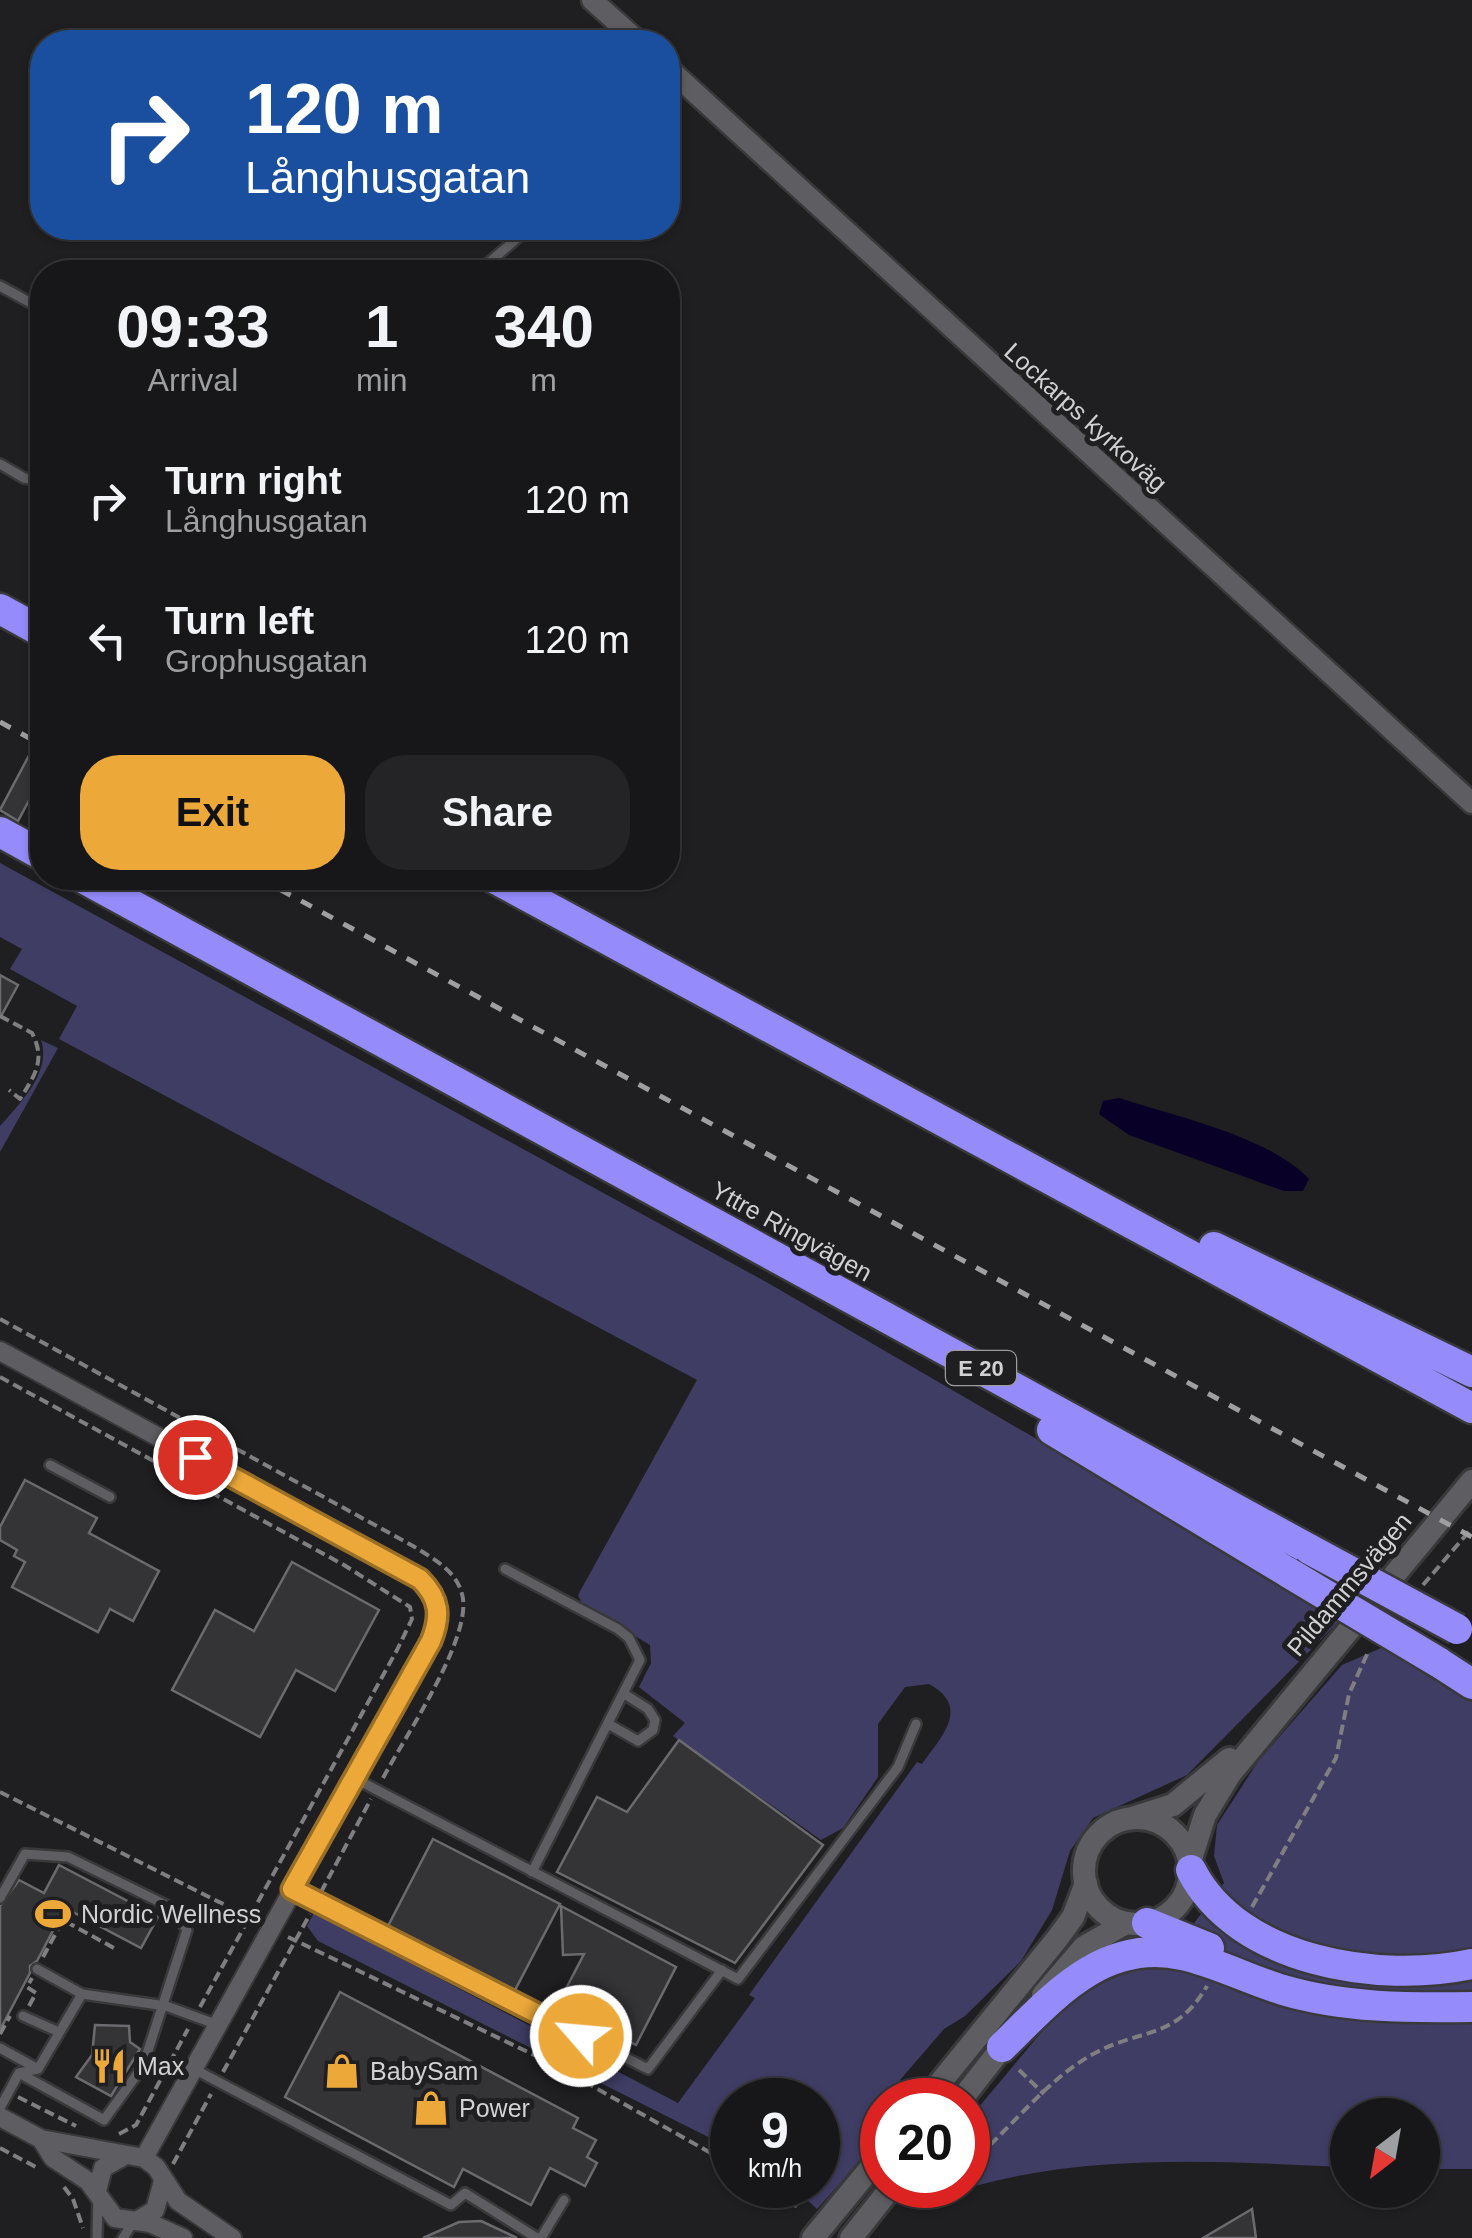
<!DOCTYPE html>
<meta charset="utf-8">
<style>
:root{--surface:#17171a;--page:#242427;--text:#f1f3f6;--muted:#9e9fa2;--line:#363639;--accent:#eca93a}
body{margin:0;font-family:Arial,sans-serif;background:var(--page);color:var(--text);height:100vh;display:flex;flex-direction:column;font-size:38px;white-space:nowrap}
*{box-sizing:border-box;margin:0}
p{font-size:32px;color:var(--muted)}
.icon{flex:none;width:55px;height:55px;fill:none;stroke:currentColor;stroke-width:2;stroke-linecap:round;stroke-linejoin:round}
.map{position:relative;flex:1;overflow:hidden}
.drawer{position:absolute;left:30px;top:260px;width:650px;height:630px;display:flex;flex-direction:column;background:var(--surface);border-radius:40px;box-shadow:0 2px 8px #0004,0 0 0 2px var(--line)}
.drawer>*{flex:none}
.banner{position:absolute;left:30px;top:30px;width:650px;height:210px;border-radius:40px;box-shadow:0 2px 8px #0004,0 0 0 2px var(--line);background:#1a4fa0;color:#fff;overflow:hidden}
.needle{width:65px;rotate:211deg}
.tools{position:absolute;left:1330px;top:2098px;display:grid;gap:20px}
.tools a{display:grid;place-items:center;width:110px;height:110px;border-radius:50%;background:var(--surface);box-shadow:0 2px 8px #0004,0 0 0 2px var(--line);font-size:50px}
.speed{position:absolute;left:710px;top:2078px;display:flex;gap:20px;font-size:50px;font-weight:700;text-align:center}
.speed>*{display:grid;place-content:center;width:130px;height:130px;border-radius:50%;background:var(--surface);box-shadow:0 2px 8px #0004,0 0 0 2px var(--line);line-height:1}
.speed small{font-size:25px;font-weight:400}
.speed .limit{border:15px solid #d22;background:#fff;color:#111}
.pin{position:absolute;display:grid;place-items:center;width:85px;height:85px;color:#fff;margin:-42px;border:5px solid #fff;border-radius:50%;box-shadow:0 2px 10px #0007}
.me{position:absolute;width:110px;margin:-55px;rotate:297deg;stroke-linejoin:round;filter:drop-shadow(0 0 8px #0008)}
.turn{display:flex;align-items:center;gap:35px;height:210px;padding:0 50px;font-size:45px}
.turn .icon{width:130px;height:130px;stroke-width:2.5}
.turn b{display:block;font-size:70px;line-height:85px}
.eta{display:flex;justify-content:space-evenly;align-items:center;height:170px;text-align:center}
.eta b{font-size:60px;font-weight:700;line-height:70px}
.cta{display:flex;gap:20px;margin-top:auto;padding:20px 50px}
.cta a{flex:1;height:115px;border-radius:40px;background:var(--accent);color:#111;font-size:40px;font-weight:700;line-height:115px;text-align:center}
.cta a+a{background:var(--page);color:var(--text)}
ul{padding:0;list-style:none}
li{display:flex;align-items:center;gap:30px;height:140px;padding:0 50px}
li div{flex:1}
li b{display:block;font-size:38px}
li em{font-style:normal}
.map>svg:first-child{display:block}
.green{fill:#3f3d64}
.water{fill:#080027}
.building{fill:#343437;stroke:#6b6b6f;stroke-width:2.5}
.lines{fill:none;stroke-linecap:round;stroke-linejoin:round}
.service-casing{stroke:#39393b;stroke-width:14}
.minor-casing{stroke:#39393b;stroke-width:22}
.tertiary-casing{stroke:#39393b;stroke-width:25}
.secondary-casing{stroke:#39393b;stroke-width:28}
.motorway-casing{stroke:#39393b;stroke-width:35}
.path{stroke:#7f7f82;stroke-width:4;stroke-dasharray:10 5;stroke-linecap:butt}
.service{stroke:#5e5e62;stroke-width:9}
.minor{stroke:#5e5e62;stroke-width:18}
.tertiary{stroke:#5e5e62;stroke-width:20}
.secondary{stroke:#5e5e62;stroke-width:22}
.motorway{stroke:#958bfb;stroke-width:30}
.rail{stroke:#9f9fa1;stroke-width:5;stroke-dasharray:12 12;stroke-linecap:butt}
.motorway-bridge-casing{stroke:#39393b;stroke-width:35;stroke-linecap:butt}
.motorway-bridge{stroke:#958bfb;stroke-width:30}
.route-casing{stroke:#996e26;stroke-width:25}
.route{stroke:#eca93a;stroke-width:18}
.labels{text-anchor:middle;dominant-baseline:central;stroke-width:10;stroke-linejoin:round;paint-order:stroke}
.shield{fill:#1f1f22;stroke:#9c9c9e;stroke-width:2.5}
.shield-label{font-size:22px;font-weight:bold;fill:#d1d1d3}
.street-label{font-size:25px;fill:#d1d1d3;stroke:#1f1f22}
.poi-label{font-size:25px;fill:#d1d1d3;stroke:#1f1f22;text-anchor:start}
</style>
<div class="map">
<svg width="1472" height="2238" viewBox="0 0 1472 2238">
<rect width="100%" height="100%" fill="#1f1f22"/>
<path class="green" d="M0,863L768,1283L1343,1617L1187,1775L1093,1818L1070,1851L1052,1910L1021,1961L965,2016L944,2029L900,2080L906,2086L896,2100H882L878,2141L817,2209L805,2198L818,2181L824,2185L832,2177L823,2167L818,2172V2100H732V2149L318,1941L307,1926L314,1913L678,2103L755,1998L749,1995L917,1762L922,1764C942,1736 971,1707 929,1684L905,1687L878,1724V1777L843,1828L821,1840L673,1736L685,1723L639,1687L651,1663L650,1645L582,1604L578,1595L697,1380L59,1039L77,1006L10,969L22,949L0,937Z
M41,1040L58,1048L0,1152V1126C20,1103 52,1072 41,1040Z
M1404,1638L1472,1675V2169H1423L1422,2115H1348L1347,2167C1210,2161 1066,2151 934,2199L930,2185H968V2120L1080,1986L1117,1970L1163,1965L1224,1883L1214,1856L1217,1825L1259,1760L1342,1665Z"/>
<path class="water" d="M1119,1098C1175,1116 1270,1137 1309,1179L1303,1191H1284L1129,1135L1099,1114L1103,1101Z"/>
<path class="building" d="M42,731V776L18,821L0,810Z
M0,975L18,985L0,1018Z
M25,1480L97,1518L89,1533L159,1571L133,1621L110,1609L98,1632L12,1587L25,1562L14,1556L17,1550L0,1540V1527Z
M292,1562L379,1610L335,1691L296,1670L260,1737L172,1690L215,1610L254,1631Z
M679,1740L823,1845L735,1963L557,1872L597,1797L627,1812Z
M433,1839L560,1904L514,1992L387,1928Z
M59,1865L158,1917L141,1948L65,1908L37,1961L30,1966V1973L0,2030V1906L19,1880L44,1893Z
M561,1906L676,1967L636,2045L558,2004L584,1954L563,1955Z
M340,1992L578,2118L573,2128L596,2140L587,2157L597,2163L585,2186L550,2168L531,2205L463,2169L454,2187L285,2097Z
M95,2025L129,2026L130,2042L140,2049L111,2096L76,2077L92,2055Z
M1252,2209L1256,2238H1203Z
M481,2221L517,2238H423L459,2222Z"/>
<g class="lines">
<defs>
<path id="service" d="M668,90L679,79
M478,272L529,228
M0,286L42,309
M0,464L24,478L42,481
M50,1465L110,1497
M505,1569L618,1629L629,1638L640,1660L532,1872
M610,1725L638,1741L653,1730L655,1720L648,1709L626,1695
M354,1778L738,1979L898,1767L916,1724
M292,1889L648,2069L722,1970
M0,1898L25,1854L68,1857L172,1908L187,1930L143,2066L104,2120L19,2073
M37,1969L82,1994
M23,2016L59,2032
M0,2048L38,2069
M194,2069L451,2205L465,2193L537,2238
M0,2108L19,2073L38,2069L82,1994L166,2006L218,2025
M97,2238L98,2197
M123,2238L134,2221
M541,2238L564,2200"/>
<path id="minor" d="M0,1351L420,1579C440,1599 441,1616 431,1641L144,2158
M0,2117L41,2139L53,2158L88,2181L115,2218L150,2223L183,2238
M41,2139L144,2158L156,2167L178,2201L232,2238
M97,2191L103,2168L126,2155
M138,2220L155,2210L163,2181"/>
<path id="tertiary" d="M592,0L639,42
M668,68L1472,803"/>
<path id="secondary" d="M1135,1817L1173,1805L1229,1759
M1084 1871a53 53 0 1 1 106 0a53 53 0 1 1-106 0Z
M1190,1862L1205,1815L1230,1774L1472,1481
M1043,1995L1084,1947L1126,1923
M926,2100L1057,1939L1073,1917L1086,1883
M961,2100L1011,2036
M813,2238L882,2154
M851,2238L893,2185"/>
<path id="motorway" d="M0,609L42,632
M0,832L42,855
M83,878L1309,1549
M494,878L1472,1408
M1214,1247L1472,1372
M1052,1430L1289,1573
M1438,1662L1472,1684
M1191,1870C1238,1962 1379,1984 1472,1964
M1147,1923L1209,1948
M1002,2047C1053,1997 1103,1938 1182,1955C1216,1962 1249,1980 1283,1990C1344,2008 1409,2008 1472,2007"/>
</defs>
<use href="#service" class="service-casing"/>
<use href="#minor" class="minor-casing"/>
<use href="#tertiary" class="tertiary-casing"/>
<use href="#secondary" class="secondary-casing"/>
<use href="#motorway" class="motorway-casing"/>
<path class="path" d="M0,1016L32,1033C46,1060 35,1075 20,1099L9,1090
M0,1319L413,1546C432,1558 456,1570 462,1594C474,1636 404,1738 383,1778
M0,1377L344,1565L410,1607L412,1619L397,1650L200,2007
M1423,1585L1472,1528
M0,1792L257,1921
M321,1892L371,1799
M1252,1907L1336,1758L1349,1694L1369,1650
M288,1937L555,2065L732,2165
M43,1957L63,1920L114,1948
M29,2006L36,1993L27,1987L32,1978
M0,2034L10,2016
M1019,2070L1044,2094
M223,2072L310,1914
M18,2097L76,2126
M119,2134L136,2125L188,2029
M0,2148L36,2167
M173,2164L211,2094
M968,2165C1010,2130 1048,2077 1097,2052C1144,2028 1176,2039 1207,1986
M818,2176L824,2170
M763,2185L798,2207
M64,2187L73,2199L83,2228
M905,2205L935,2185
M795,2206L811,2185"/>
<use href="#service" class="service"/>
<use href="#minor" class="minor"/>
<use href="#tertiary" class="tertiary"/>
<use href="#secondary" class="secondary"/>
<use href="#motorway" class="motorway"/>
<path class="rail" d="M0,722L42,745
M259,878L1472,1537"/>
<defs>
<path id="motorway-bridge" d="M1309,1549L1457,1629
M1289,1573L1438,1662"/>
</defs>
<use href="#motorway-bridge" class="motorway-bridge-casing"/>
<use href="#motorway-bridge" class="motorway-bridge"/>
</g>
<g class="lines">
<defs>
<path id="route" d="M195,1457L420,1579C440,1599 441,1616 431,1641L292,1889L581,2036"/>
</defs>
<use href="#route" class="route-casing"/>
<use href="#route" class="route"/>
</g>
<defs>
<symbol id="stadium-bare" viewBox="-9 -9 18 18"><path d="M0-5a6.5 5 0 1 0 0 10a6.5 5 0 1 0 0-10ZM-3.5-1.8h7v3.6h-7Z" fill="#eca93a" stroke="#1f1f22" stroke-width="2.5" paint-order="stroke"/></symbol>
<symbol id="restaurant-bare" viewBox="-9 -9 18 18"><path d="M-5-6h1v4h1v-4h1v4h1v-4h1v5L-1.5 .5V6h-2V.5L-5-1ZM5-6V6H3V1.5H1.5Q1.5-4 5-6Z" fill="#eca93a" stroke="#1f1f22" stroke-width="2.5" paint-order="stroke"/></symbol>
<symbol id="shop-bare" viewBox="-9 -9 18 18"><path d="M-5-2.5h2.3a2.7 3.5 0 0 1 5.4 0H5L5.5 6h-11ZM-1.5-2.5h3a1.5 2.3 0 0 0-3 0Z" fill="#eca93a" stroke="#1f1f22" stroke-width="2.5" paint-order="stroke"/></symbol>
</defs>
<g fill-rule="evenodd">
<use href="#stadium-bare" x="28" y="1889" width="50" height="50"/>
<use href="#restaurant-bare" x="84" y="2041" width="50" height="50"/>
<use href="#shop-bare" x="317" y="2046" width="50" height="50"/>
<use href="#shop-bare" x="406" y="2083" width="50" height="50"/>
</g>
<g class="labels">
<rect class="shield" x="946" y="1351" width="70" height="34" rx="8"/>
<g class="shield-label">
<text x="981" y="1368">E 20</text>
</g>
<g class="street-label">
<text transform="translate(1086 417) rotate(42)">Lockarps kyrkoväg</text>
<text transform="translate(792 1231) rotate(29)">Yttre Ringvägen</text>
<text transform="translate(1349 1584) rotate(-50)">Pildammsvägen</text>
</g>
<g class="poi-label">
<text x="81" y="1914">Nordic Wellness</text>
<text x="137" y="2066">Max</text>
<text x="370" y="2071">BabySam</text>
<text x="459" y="2108">Power</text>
</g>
</g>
</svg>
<div class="tools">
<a><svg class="needle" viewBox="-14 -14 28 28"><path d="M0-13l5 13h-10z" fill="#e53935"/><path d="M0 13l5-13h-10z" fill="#9e9fa2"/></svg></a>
</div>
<div class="speed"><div>9<small>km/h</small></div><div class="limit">20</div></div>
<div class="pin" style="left:195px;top:1457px;background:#d93025"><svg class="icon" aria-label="arrive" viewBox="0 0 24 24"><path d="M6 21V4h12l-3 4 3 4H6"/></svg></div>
<svg class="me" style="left:581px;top:2036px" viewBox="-20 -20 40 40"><circle r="17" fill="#eca93a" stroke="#fff" stroke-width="3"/><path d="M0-11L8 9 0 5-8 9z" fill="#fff"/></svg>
<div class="banner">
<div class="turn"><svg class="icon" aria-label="right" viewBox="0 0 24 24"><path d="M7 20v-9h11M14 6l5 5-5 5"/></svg><div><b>120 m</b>Långhusgatan</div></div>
</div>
<section class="drawer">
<div class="eta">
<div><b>09:33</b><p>Arrival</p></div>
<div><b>1</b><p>min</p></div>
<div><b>340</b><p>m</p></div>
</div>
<ul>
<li><svg class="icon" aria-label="right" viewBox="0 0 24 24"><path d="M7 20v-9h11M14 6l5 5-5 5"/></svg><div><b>Turn right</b><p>Långhusgatan</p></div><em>120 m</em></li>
<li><svg class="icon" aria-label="left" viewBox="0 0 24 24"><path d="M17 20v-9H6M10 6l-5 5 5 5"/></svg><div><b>Turn left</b><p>Grophusgatan</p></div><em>120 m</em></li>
</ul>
<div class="cta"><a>Exit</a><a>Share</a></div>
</section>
</div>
